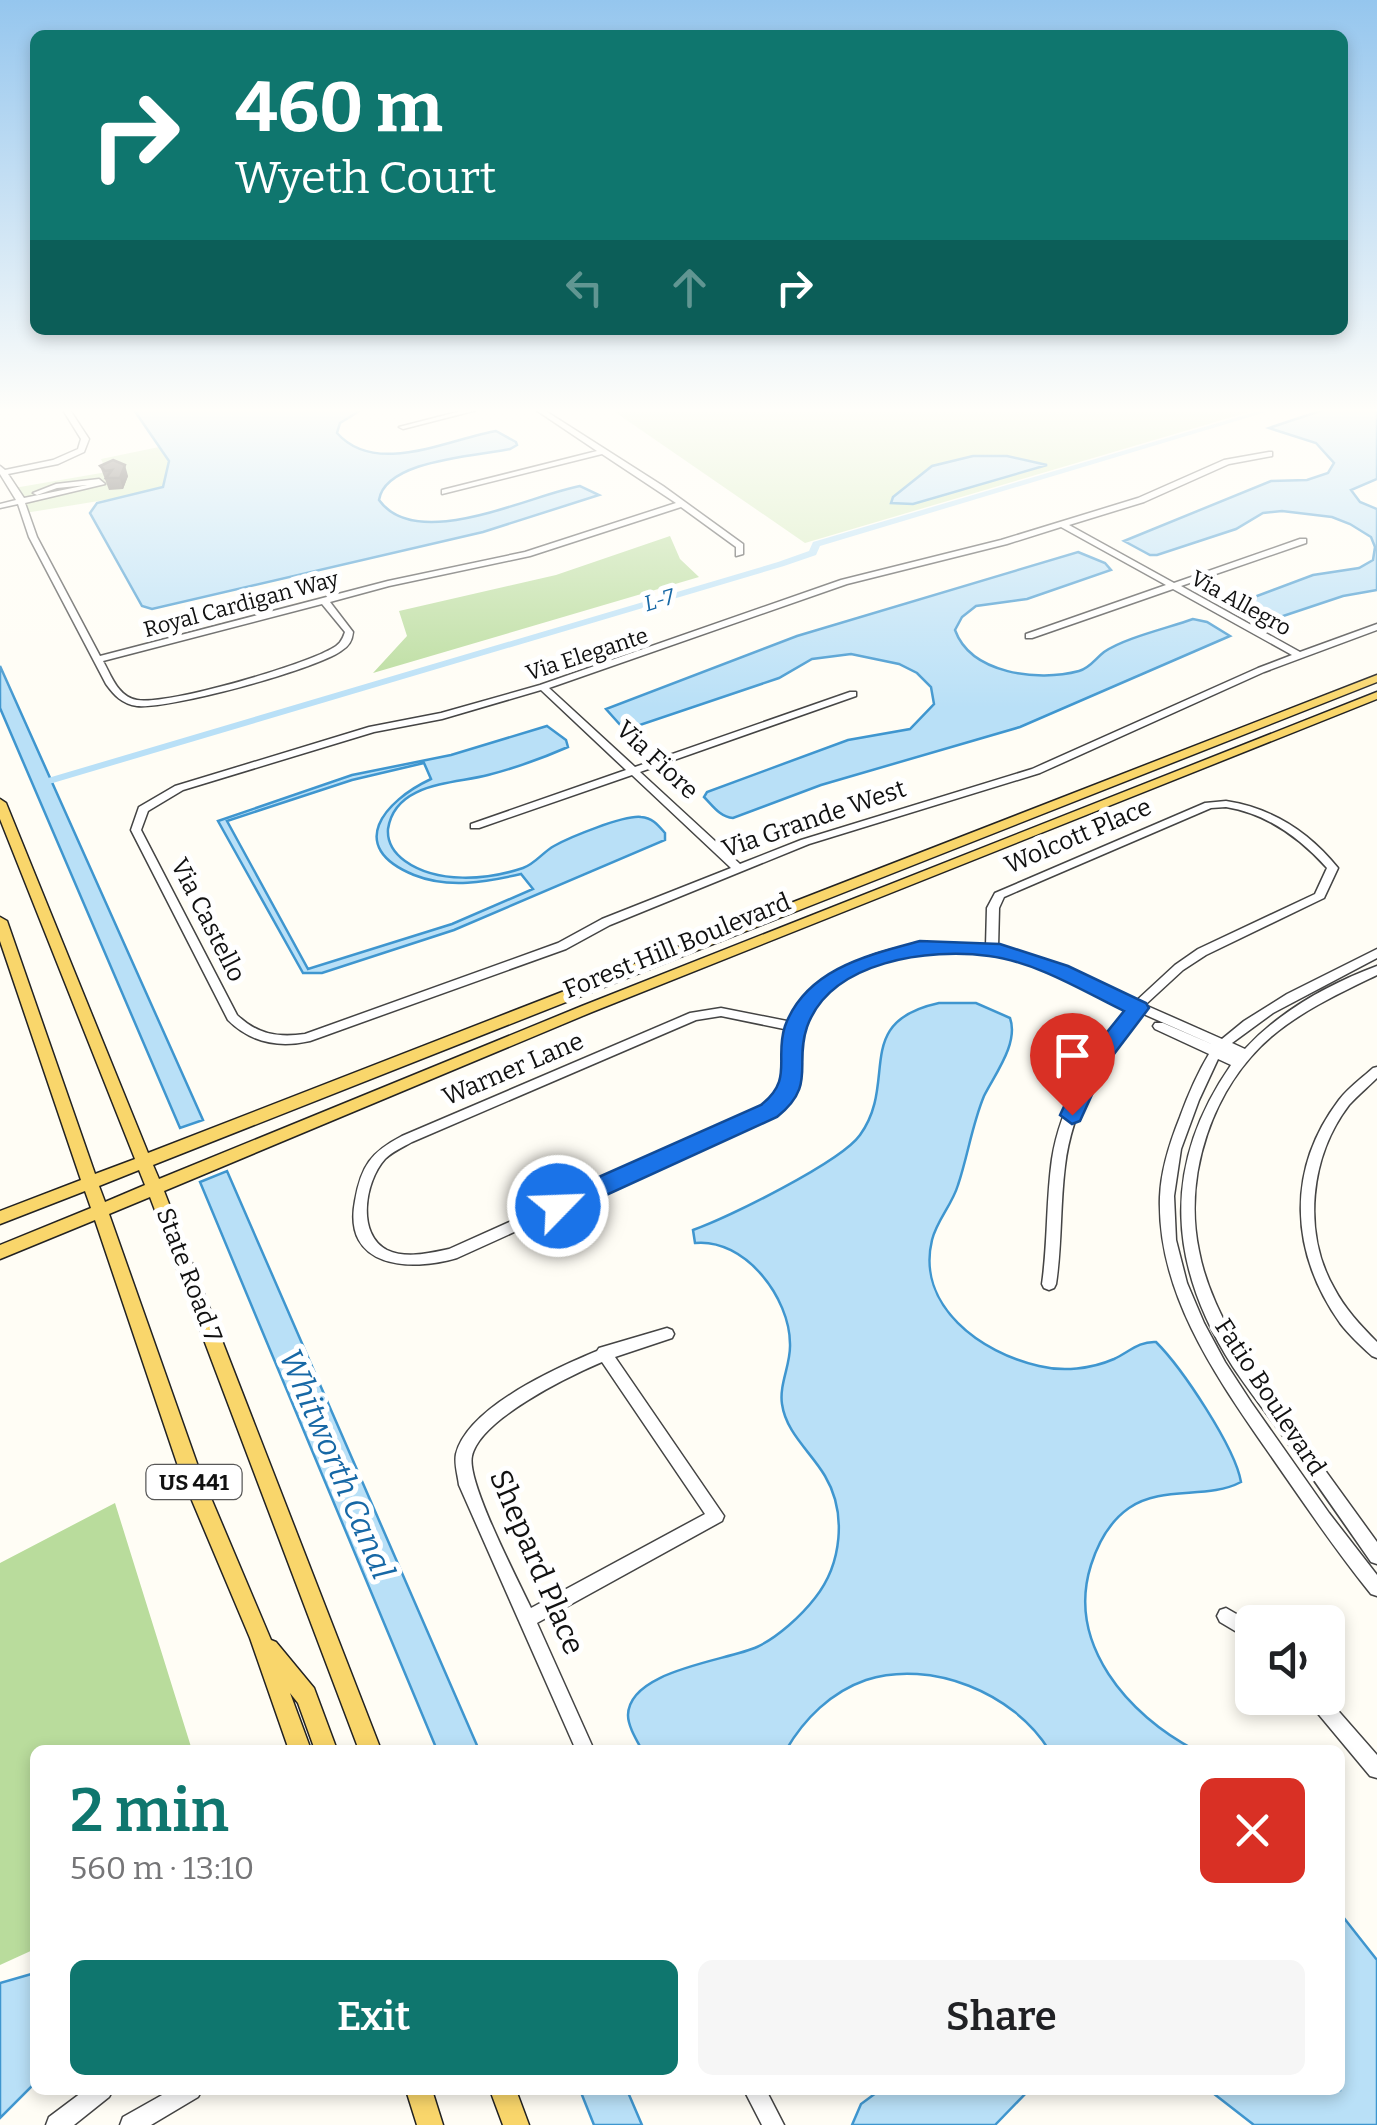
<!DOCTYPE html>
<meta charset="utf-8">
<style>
:root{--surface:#fff;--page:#f6f6f6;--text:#202124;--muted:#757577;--accent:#0f766e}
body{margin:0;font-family:Bitter,serif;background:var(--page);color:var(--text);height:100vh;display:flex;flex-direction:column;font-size:38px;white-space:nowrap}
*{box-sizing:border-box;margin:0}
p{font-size:32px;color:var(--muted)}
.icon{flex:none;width:55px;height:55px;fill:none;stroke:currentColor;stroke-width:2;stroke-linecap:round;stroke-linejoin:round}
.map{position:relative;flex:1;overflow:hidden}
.drawer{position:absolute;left:30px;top:1745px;width:1315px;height:350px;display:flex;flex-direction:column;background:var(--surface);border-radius:15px;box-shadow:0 5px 15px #0003}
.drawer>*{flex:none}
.top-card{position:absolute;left:30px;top:30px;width:1318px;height:305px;border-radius:15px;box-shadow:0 5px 15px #0003;background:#0f766e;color:#fff;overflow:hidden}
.buttons{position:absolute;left:1235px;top:1605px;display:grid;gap:20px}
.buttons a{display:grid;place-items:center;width:110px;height:110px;border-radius:15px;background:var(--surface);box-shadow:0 5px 15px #0003;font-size:50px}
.pin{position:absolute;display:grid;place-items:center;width:85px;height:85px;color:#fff;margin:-102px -42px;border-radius:50% 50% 50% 0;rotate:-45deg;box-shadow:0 0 10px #0007}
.pin .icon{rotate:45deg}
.me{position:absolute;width:110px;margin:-55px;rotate:66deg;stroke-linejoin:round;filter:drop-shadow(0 0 8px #0008)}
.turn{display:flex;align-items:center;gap:35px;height:210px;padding:0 40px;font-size:45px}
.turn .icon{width:130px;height:130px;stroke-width:2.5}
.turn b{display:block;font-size:70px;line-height:85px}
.lanes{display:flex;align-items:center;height:95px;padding:0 40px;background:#0003;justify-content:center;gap:50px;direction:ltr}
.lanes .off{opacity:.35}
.round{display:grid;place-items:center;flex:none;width:105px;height:105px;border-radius:15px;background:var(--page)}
.summary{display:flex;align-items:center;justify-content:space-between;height:170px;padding:0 40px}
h1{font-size:60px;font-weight:600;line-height:75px;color:var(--accent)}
.cta{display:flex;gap:20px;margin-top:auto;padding:20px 40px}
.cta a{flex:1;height:115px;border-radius:15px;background:var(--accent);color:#fff;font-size:40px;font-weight:600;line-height:115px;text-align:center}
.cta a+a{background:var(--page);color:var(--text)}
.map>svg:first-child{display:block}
.green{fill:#d5ebbd}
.forest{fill:#b9dc9c}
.water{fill:#b9e0f7;stroke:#3f96cf;stroke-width:2.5;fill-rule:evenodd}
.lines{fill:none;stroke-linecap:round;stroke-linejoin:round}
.canal{fill:#b9e0f7;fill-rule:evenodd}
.minor-casing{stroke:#444;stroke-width:3}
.major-casing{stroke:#222;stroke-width:3}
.minor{fill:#fff;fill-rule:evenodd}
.major{fill:#f9d66b;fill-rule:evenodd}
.wall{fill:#4d4742}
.shaded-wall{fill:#3f3936}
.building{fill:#5a524d;stroke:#3f3936;stroke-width:2.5}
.route{fill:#1a73e8;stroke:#114b97;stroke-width:2.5}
.labels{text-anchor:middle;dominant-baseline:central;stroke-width:10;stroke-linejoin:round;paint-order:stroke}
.far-water-label{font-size:22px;font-style:italic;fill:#1768a6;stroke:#fff}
.far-street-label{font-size:22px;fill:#111;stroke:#fff}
.shield{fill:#fff;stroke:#585858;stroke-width:2.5}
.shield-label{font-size:22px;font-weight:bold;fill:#111}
.street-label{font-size:25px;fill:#111;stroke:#fff}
.near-street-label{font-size:30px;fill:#111;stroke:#fff}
.near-water-label{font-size:32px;font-style:italic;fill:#1768a6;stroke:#fff}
</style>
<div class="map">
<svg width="1377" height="2125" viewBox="0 0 1377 2125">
<rect width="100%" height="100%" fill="#fffdf5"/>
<path class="green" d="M612,410H1256L805,543Z
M159,447L171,466L163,487L154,492L25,513L14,488L107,472L101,459Z"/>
<path class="forest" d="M670,536L680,559L699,577L373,673L407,636L399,611L556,575Z
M115,1503L192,1750H35V1949L0,1965V1563Z"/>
<path class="water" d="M134,410H361L340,423L337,433C376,477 449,439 496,431L516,442L517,445L510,449C476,456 385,460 379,500C417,553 530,495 580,486L599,495L483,532L152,609L142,606L90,513L97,503L163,487L169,461Z
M1323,410H1377V479L1351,490L1360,502L1377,509V590L1343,596L1268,621L1243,606L1241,602L1313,575L1359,568L1373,560L1375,547L1371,537L1350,524L1332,517L1282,511L1263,513L1236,529L1157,555H1150L1124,541L1271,481L1307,480L1328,473L1334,463L1316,443L1269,428Z
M973,456H1007L1047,465L913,504L891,503L893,497L932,466Z
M1078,552L1105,563L1111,570L1027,599L976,606L962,617L955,630C971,674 1038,682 1079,671C1090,668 1095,659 1104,652C1124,638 1168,628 1193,619L1207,622L1230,636L1020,727L821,785L733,818C720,817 713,806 704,797L707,792L848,740L910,729L934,704L931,687L917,673L899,664L851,654L812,659L779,678L631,728H623L606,709L797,636Z
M0,666L203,1120L180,1128L0,708Z
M547,726L566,740L568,747C543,758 515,768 488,775C454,784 395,782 388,829C387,843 394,853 405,861C437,884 487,880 523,868C535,864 543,852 554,846C570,837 624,815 641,817C653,818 658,825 665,833V840L454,930L322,973H303L218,821L352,775L451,755ZM424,763L431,779C384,801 345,847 414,875C449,889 486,882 521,874L533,889L452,924L308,969L227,821L352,780Z
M939,1003H976L1010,1018C1019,1043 995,1074 984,1096C972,1125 968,1155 958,1185C952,1205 937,1220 932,1240C916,1306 981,1353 1039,1366C1063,1372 1091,1369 1114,1359C1129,1352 1139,1341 1156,1342C1182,1368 1235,1447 1241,1482C1207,1500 1163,1485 1129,1508C1109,1522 1098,1543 1091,1565C1066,1644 1128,1715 1195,1750H1049C1014,1693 931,1659 866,1680C831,1692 804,1719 786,1750H642C636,1739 628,1726 628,1715C629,1670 726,1661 757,1647C778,1637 801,1616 815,1598C842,1564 847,1513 825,1476C811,1452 786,1433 782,1404C779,1384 791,1364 790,1344C790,1298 745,1238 695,1243L693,1230C727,1218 841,1162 860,1135C899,1081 851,1022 939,1003Z
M227,1171L479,1750H437L200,1182Z
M1340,1913L1377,1960V2125H1254L1209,2090H1340Z
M35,1973V2083L0,2118V1983Z
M580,2090H627L642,2125H594Z
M880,2090H1029L995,2125H852L861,2104Z"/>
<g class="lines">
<path class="canal" d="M1262,410H1273L820,546L816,555L784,566L46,785H38L37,783L38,781L778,562L809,551L813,542Z"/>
<defs>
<path id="minor" d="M63,410H70L89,439L84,452L58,464L8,474L24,498L87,485L57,488L37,495L33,493L56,484L99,479L105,484L25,503L37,537L100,656L388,581L525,552L676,503L602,454L442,494V490L597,451L536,410H544L663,486L743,544V554L736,556V547L681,507L530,556L389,586L330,602L353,632C352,641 349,646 341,651C314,670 170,709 137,706C122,704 114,695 106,684L29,537L18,504L0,508V504L16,500L0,474V466L5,470L53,460L78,449L81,439ZM322,604L345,632C342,641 339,645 331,649C301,666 169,705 137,700C118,697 111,675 103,661Z
M465,410H477L403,429L399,427Z
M1269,452H1272V456L1229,464L1144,502L1069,525L1174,583L1300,539H1306V543L1181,586L1300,652L1377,624V630L1264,672L1040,773L809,844L610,925L566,949L310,1041C279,1048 251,1043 228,1020L131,830L139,807L175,786L369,727L441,713L540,685L841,580L1001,540L1138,498L1224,460ZM1061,527L1166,585L1026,634V638H1032L1173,589L1292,655L1258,668L1032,769L801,840L740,864L640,772L856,696V692H850L635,767L549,688L847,584L1007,544ZM541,690L626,770L471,824V828H479L632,775L731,868L602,919L558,943L305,1034C277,1038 257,1034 237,1015L141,830L148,811L183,790L374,732L442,719Z
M1226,801C1272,808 1309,832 1338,868L1324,898L1206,955L1183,970L1145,1005L1222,1039L1244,1021L1287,994L1377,949V958L1273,1013L1232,1043L1245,1049C1280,1011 1329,984 1377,966V975C1340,993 1303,1010 1272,1036C1212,1087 1183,1176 1199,1251C1206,1289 1225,1323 1243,1357L1377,1542V1564L1371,1562C1340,1517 1309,1473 1278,1429C1263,1409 1247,1388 1233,1367C1168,1265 1161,1166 1231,1065L1218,1059L1199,1100L1181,1149L1174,1196L1176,1240L1187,1283L1204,1323L1225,1362L1251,1402L1329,1513L1377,1575V1596L1371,1594C1332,1546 1299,1496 1264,1446C1213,1372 1157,1291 1160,1197C1161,1169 1170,1142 1180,1117C1188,1095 1197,1074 1209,1054L1155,1029L1153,1026L1155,1023H1163L1216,1046L1139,1012C1102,1057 1072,1107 1065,1166C1060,1205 1062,1245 1056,1284L1054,1288L1049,1290L1044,1288L1042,1284C1048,1243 1046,1201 1052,1159C1061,1102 1093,1052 1129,1008C1094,993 1059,973 1023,962C950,938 853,947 808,1016C792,1039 804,1067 793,1091C788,1100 781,1107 774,1114L457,1258C410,1272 342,1268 355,1201C361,1166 371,1152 402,1136L690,1013L721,1008L792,1022C831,953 913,935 986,946L987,908L995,893L1205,803ZM1226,807C1268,814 1300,838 1327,868L1315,894L1198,949L1175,965L1136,1001L1032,956L998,948L999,908L1004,897L1211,808ZM721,1016L789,1030C781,1064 794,1080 764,1108L449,1249C430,1253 406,1259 387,1250C356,1234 365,1181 385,1159C392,1152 403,1147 412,1142L696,1020Z
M1377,1067V1078C1368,1087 1357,1096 1349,1105C1310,1156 1302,1232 1334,1288C1345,1309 1360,1325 1377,1342V1358L1372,1356C1361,1346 1349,1335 1340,1323C1290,1252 1286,1170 1339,1100C1348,1088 1362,1078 1373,1068Z
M667,1328L672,1330L674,1334L672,1338L615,1357L724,1516L722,1521L537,1623L594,1750H576L459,1485C458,1476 454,1464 456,1454C468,1407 556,1368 597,1351L599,1348ZM602,1362L705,1514L531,1608C518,1580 466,1481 472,1456C480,1419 569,1376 602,1362Z
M1226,1608L1252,1623V1641L1220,1622L1217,1616L1220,1610Z
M1307,1698H1327L1377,1755V1778L1370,1776L1310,1704Z
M85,2090H113L109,2097L74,2125H46L49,2117Z
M171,2090H202L198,2097L151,2125H120L123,2117Z
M744,2090H766L784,2125H762Z"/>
<path id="major" d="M1377,675V682L153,1165L159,1179L582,1006L1377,692V699L592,1012L164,1191L381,1750H359L150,1197L109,1214L200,1472L271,1640L276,1642L314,1688L337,1750H315L298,1703L290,1693L311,1750H289L250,1638L180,1472L95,1220L0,1259V1245L91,1208L85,1191L0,1224V1211L81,1180L0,941V917L7,921L95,1174L135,1159L0,819V799L6,803L148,1153ZM139,1170L145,1185L105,1202L99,1186Z
M406,2090H432L443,2125H417Z
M490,2090H516L529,2125H503Z"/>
</defs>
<use href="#minor" class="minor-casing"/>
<use href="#major" class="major-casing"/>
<use href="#minor" class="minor"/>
<use href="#major" class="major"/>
</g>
<path class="wall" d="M100,466L128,476L123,489L109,490Z"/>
<path class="shaded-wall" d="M125,465L128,476L123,489L120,478Z"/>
<path class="building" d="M113,460L125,465L120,478H106L112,470L105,471L100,466Z"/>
<linearGradient id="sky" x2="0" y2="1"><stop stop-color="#95c6ee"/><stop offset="0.58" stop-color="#fffefa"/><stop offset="1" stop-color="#fffefa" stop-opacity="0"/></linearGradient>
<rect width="1377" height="708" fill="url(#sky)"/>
<path class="route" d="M920,941L1000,944L1068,966L1146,1003L1149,1008L1105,1066L1080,1121L1072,1124L1060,1115L1087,1057L1124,1011C1083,991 1036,962 989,956C930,948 831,960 807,1027C794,1065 817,1085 777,1117L567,1213H549L545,1206L549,1199L761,1105C794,1079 774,1059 785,1026C806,969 868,955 920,941Z"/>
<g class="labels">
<g class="far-water-label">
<text transform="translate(659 600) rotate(-17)">L-7</text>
</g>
<g class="far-street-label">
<text transform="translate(1241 603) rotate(29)">Via Allegro</text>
<text transform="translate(241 604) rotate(-15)">Royal Cardigan Way</text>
<text transform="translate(587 654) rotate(-18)">Via Elegante</text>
</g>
<rect class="shield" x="146.5" y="1465" width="95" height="34" rx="8"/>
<g class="shield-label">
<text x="194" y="1482">US 441</text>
</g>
<g class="street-label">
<text transform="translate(657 760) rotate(43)">Via Fiore</text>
<text transform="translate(814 819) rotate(-19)">Via Grande West</text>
<text transform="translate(1078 836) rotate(-23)">Wolcott Place</text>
<text transform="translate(208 920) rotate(63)">Via Castello</text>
<text transform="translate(677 946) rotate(-22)">Forest Hill Boulevard</text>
<text transform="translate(513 1069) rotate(-23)">Warner Lane</text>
<text transform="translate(189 1275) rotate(69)">State Road 7</text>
<text transform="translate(1270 1397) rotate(57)">Fatio Boulevard</text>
</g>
<g class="near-street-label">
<text transform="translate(537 1562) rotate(67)">Shepard Place</text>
</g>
<g class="near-water-label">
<text transform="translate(337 1464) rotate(67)">Whitworth Canal</text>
</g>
</g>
</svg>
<div class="buttons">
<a><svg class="icon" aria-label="sound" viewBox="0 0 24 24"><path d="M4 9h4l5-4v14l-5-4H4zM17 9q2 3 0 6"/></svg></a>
</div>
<div class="pin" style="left:1072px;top:1115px;background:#d93025"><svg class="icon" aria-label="arrive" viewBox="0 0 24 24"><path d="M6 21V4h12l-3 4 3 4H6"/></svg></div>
<svg class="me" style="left:558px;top:1206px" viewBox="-20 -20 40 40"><circle r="17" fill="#1a73e8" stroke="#fff" stroke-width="3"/><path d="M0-11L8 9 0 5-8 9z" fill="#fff"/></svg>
<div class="top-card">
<div class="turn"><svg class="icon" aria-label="right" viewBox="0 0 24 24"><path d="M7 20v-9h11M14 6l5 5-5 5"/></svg><div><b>460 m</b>Wyeth Court</div></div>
<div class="lanes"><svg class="icon off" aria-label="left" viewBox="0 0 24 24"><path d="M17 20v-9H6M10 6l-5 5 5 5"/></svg><svg class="icon off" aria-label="ahead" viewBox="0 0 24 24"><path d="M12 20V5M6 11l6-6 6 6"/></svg><svg class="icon" aria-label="right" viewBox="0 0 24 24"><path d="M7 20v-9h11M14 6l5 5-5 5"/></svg></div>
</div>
<section class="drawer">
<div class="summary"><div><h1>2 min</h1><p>560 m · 13:10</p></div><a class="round" style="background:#d93025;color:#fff"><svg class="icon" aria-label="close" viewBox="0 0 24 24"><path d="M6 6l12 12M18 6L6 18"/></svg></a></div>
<div class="cta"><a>Exit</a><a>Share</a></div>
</section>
</div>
